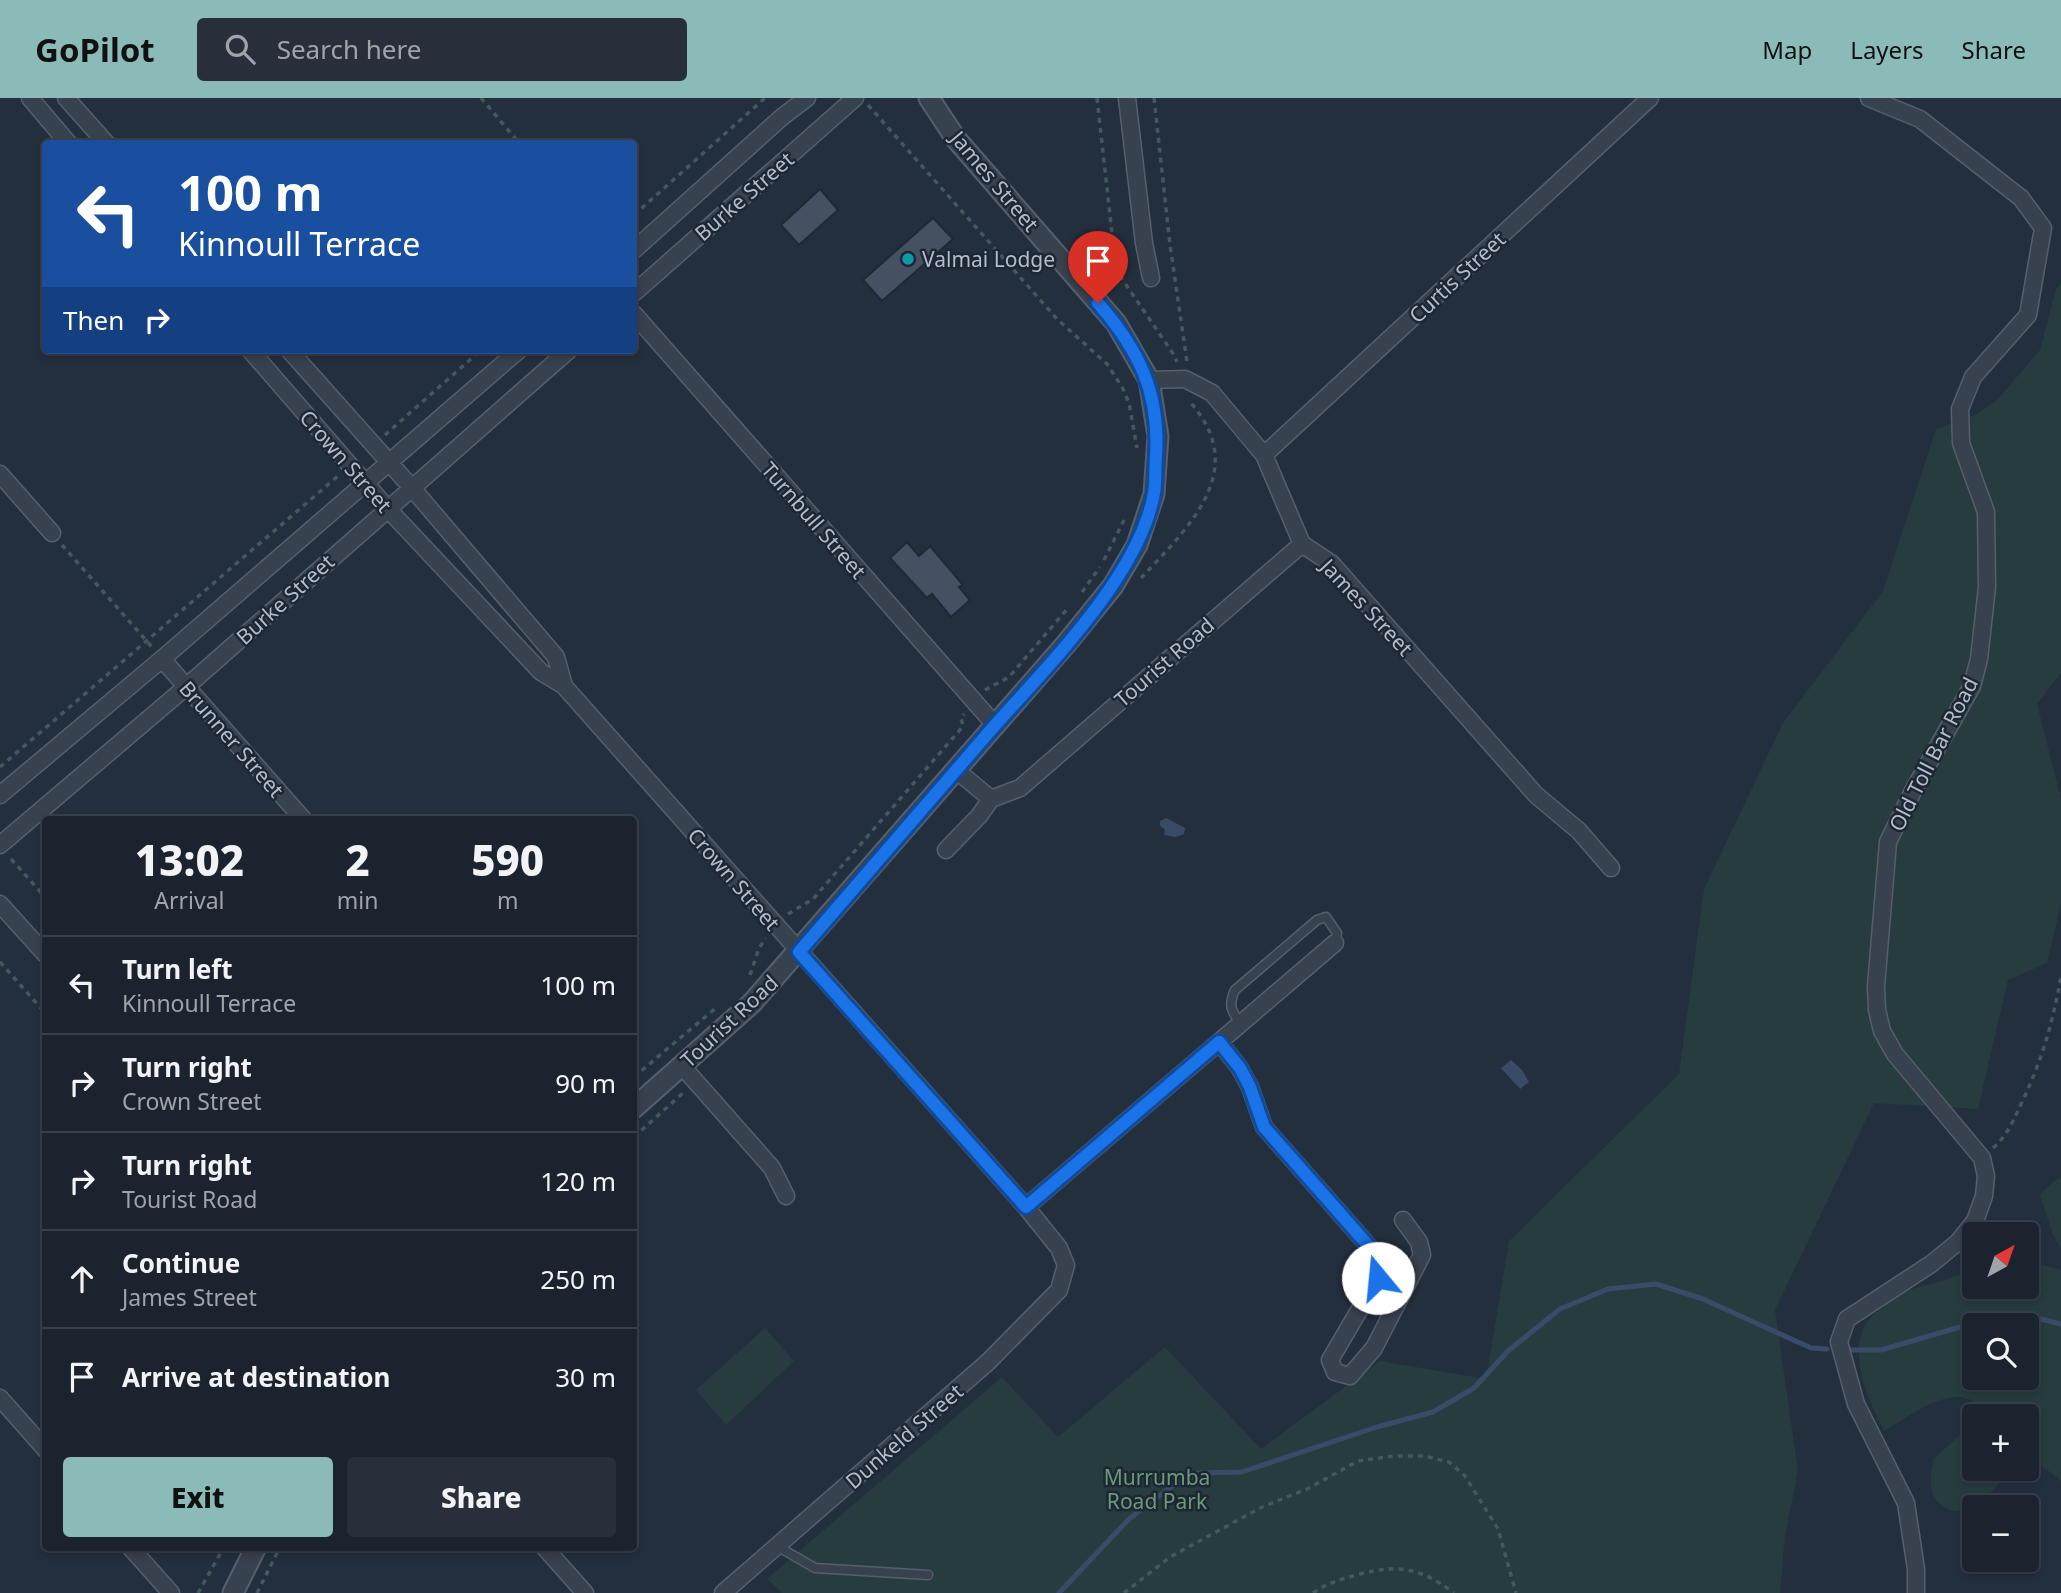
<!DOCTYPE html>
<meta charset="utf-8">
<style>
:root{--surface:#1b232e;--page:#282f3a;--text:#f1f3f6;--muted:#a0a4aa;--line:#39404a;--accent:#8bbbb9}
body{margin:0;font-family:"Noto Sans",sans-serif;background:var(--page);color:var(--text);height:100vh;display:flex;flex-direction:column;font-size:26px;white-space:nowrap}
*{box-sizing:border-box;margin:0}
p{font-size:23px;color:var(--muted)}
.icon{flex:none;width:38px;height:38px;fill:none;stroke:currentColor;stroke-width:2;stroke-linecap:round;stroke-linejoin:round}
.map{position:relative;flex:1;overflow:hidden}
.panel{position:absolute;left:42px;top:718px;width:595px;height:735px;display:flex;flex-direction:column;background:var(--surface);border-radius:7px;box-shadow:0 4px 10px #0003,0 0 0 2px var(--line)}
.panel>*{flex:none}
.guide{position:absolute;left:42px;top:42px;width:595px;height:214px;border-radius:7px;box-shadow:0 4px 10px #0003,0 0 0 2px var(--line);background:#1a4fa0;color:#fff;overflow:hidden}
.needle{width:46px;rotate:40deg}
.fabs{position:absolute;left:1962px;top:1124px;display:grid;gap:14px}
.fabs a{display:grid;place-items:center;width:77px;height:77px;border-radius:7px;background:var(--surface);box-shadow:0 4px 10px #0003,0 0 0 2px var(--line);font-size:35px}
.pin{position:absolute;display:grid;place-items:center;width:60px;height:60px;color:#fff;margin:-72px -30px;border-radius:50% 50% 50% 0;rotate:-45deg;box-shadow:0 0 7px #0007}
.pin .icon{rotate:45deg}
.me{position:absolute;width:77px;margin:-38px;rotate:343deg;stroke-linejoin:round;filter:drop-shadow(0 0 5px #0008)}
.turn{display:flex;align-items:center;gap:24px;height:147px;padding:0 21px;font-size:32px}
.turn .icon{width:91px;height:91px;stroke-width:2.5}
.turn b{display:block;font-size:49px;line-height:60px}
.then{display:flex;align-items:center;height:66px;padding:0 21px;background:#0003;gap:14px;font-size:26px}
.eta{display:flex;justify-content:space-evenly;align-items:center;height:119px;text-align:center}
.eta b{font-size:42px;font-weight:800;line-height:49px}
.primary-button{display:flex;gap:14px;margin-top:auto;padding:14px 21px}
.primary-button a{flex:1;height:80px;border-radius:7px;background:var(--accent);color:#111;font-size:28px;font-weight:800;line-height:80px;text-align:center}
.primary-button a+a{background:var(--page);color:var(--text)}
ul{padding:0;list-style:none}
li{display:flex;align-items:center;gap:21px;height:98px;padding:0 21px;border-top:2px solid var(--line)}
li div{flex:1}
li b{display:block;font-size:26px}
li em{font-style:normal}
header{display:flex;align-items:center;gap:42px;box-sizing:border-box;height:98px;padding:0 35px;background:var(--accent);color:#111}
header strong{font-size:33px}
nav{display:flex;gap:38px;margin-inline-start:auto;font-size:24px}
.search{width:490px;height:63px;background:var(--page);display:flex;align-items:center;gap:18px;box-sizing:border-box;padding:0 24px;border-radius:7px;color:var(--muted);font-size:26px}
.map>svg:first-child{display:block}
.green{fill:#263c3f;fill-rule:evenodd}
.water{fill:#394c67}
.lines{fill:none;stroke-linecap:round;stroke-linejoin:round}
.stream{stroke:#394c67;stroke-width:5}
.building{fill:#455162;stroke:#1f2835;stroke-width:2}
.service-casing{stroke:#565f6c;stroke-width:11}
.minor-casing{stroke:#565f6c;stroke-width:19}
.tertiary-casing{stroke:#565f6c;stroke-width:23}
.path{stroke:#44595c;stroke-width:3.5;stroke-dasharray:5 5;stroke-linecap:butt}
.service{stroke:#38414e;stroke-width:8}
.minor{stroke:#38414e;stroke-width:16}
.tertiary{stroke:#38414e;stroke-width:19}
.route-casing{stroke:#114b97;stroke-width:18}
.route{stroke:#1a73e8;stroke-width:12}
.culture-dot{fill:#0f9aa8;stroke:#1d2633;stroke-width:2.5}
.labels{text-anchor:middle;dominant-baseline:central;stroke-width:5;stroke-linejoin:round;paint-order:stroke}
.street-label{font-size:21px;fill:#b4bcc9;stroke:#1d2633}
.poi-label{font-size:21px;fill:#b4bcc9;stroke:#1d2633;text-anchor:start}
.park-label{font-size:21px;fill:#6b9a76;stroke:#1d2633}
</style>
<header>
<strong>GoPilot</strong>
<div class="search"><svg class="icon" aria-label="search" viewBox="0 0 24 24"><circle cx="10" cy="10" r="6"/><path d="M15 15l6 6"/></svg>Search here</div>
<nav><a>Map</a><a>Layers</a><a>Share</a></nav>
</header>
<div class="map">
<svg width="2061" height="1495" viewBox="0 0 2061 1495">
<rect width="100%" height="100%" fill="#242f3e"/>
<path class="green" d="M2061,186V575L2037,606L2061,701V806L2047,865L2008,882L1978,1011L1874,1005L1775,1212L1798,1373L1785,1437L1780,1495H782L767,1481L1002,1279L1058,1339L1165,1249L1261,1351L1380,1263L1486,1281L1509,1143L1679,976L1704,791L1783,625L1883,493L1936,331L1975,317L1997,302L2040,252L2056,191Z
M2061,1079V1151L2053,1137L2040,1097L2053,1084Z
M2027,1156L2040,1166L2061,1172V1383C2052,1375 2040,1364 2027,1367L2026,1318H1974L1975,1305C1951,1285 1907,1320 1884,1333C1870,1305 1849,1262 1864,1229C1867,1222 1876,1215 1882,1210C1890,1203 1899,1195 1909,1192C1932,1184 1956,1184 1974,1166V1188H2026ZM1974,1227H2026V1279H1974Z
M765,1230L794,1263L726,1327L696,1292Z
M1974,1319V1370H2017C1995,1384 1971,1431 1940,1406C1927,1396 1930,1375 1934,1360L1966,1332Z"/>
<path class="water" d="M1166,720L1185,730L1184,736L1176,739L1164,737L1165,732L1160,728V723Z
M1511,962L1522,972L1529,984L1520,991L1501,970Z"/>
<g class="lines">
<path class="stream" d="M1850,1252H1881L1998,1218L2041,1221L2061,1226
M1059,1495L1129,1421L1172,1388L1198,1375L1242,1374L1377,1329L1433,1314L1474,1290L1508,1253L1560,1211L1608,1191L1656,1186L1703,1201L1811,1250L1827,1251"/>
</g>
<path class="building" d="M820,91L838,112L799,147L781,127Z
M933,120L953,141L882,203L863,182Z
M907,444L919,458L930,448L963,487L959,489L970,502L951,519L932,496L927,500L890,460Z"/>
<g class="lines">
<defs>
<path id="service" d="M1241,926C1231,913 1228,907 1235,892L1317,822L1326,819L1337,835L1335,845
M777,1448L815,1470L928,1477"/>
<path id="minor" d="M30,0L69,46
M66,0L107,46
M1127,0L1144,145L1151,180
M1869,0L1920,21L2021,100L2043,130L2028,217L1973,279L1960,311L1961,345L1986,414L1987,489L1979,561L1972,588L1913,693L1888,744L1876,888L1877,912L1882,933L1895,956L1982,1060L1986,1078L1984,1098L1975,1123L1958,1144L1931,1166L1847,1221L1839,1244L1856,1306L1906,1405L1916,1471V1495
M634,152L782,19L807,0
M634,195L855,0
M634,216L995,627
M250,252L387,410L541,574L564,588L1026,1109L1059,1150L1066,1167L1059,1192L988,1264L723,1495
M289,252L412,390L556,559L564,588
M1149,282L1185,281L1212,295L1264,357L1302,446L1332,466L1536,697L1579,733L1611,770
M1264,357L1650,0
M0,376L52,435
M162,561L303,721
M956,672L991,701L1020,690L1302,446
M0,697L162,561L519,252
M0,747L186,589L569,252
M946,752L979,718L991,701
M0,806L46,857
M1219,944L1239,969L1250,989L1264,1029L1373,1153L1380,1164L1378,1180L1330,1262L1335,1274L1350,1278L1374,1250L1422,1157L1419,1144L1403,1122
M682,968L772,1070L786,1098
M1026,1109L1335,845
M0,1300L46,1352
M130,1449L171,1495
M544,1449L585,1495"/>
<path id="tertiary" d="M634,1010L752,905L1066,546L1113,488L1137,447L1154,396L1158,338L1149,282L1116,225L956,41L929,0
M233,1495L256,1449"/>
</defs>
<use href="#service" class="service-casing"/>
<use href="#minor" class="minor-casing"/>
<use href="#tertiary" class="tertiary-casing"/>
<path class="path" d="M481,0L520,46
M1097,0L1116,172L1174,257L1177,264
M1154,0L1170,147L1187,264
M868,7L1057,221L1107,266L1122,289L1129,305L1137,350
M634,117L765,0
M385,337L481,252
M62,447L152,549
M1104,462L1124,422
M1141,480C1188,430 1251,372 1190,304
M1082,494L1100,469
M985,592L1009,579L1068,510
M0,669L338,378
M11,761L46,800
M788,816L813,801L959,633L963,628L961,620L964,616
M0,864L46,916
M750,877L759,850L766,840
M634,979L717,909
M634,1039L683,995
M1993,1050C2008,1037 2014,1021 2022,1004C2043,960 2052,926 2061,879
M198,1495L224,1449
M257,1495L280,1449
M1124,1495L1170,1459L1262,1409L1307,1391L1358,1363L1394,1358H1424L1449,1364L1465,1378L1498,1431L1516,1495
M1313,1495C1329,1484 1342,1481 1360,1476C1399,1466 1421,1470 1454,1495"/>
<use href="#service" class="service"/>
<use href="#minor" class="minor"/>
<use href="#tertiary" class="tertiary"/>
</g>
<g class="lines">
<defs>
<path id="route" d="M1098,205C1139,252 1160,295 1156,358C1155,371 1156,384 1154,395C1139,481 1039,576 983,641C921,712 860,783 799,854L1026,1109L1219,944L1240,970L1250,989L1264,1029L1373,1153L1380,1164L1378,1180"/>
</defs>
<use href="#route" class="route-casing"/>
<use href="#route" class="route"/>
</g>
<circle class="culture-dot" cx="908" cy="161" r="7"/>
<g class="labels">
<g class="street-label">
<text transform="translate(995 83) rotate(50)">James Street</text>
<text transform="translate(744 98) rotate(-41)">Burke Street</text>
<text transform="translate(1457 179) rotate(-43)">Curtis Street</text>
<text transform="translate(346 363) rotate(49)">Crown Street</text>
<text transform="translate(814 422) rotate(49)">Turnbull Street</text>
<text transform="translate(285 501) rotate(-42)">Burke Street</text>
<text transform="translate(1367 509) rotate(47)">James Street</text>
<text transform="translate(1164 564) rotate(-41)">Tourist Road</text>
<text transform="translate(232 641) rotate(49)">Brunner Street</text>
<text transform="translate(1933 656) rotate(-63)">Old Toll Bar Road</text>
<text transform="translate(734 781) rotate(49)">Crown Street</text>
<text transform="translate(729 923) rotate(-43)">Tourist Road</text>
<text transform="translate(904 1338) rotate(-41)">Dunkeld Street</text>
</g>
<g class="poi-label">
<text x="922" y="161">Valmai Lodge</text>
</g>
<g class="park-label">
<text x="1157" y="1379">Murrumba<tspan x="1157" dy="24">Road Park</tspan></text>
</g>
</g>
</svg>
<div class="fabs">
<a><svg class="needle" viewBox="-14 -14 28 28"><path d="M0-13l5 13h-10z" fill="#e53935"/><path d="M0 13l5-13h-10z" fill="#a0a4aa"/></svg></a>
<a><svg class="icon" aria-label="search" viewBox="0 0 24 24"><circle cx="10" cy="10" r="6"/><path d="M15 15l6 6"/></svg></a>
<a>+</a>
<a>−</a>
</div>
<div class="pin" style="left:1098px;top:205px;background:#d93025"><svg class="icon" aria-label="arrive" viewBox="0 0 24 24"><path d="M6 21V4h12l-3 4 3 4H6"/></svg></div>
<svg class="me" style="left:1378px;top:1180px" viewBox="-20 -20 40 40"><circle r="19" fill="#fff"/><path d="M0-13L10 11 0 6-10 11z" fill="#1a73e8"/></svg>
<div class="guide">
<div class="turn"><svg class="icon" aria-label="left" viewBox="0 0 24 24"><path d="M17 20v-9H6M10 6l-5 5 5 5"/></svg><div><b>100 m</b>Kinnoull Terrace</div></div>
<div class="then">Then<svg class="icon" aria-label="right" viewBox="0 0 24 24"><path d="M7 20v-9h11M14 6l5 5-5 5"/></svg></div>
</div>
<section class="panel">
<div class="eta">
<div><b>13:02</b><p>Arrival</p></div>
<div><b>2</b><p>min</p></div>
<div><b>590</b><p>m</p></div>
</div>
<ul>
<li><svg class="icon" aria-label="left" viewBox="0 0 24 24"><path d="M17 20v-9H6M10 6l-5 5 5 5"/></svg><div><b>Turn left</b><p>Kinnoull Terrace</p></div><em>100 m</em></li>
<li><svg class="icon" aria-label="right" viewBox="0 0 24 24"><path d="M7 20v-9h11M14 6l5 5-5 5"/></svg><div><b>Turn right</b><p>Crown Street</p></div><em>90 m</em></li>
<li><svg class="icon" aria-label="right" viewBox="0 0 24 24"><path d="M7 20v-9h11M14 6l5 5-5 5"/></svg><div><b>Turn right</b><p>Tourist Road</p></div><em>120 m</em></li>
<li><svg class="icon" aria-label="ahead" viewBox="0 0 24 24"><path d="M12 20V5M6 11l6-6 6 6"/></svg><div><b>Continue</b><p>James Street</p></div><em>250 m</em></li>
<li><svg class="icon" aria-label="arrive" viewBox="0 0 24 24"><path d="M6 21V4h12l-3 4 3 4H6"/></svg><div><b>Arrive at destination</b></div><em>30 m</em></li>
</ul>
<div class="primary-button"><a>Exit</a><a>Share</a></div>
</section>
</div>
